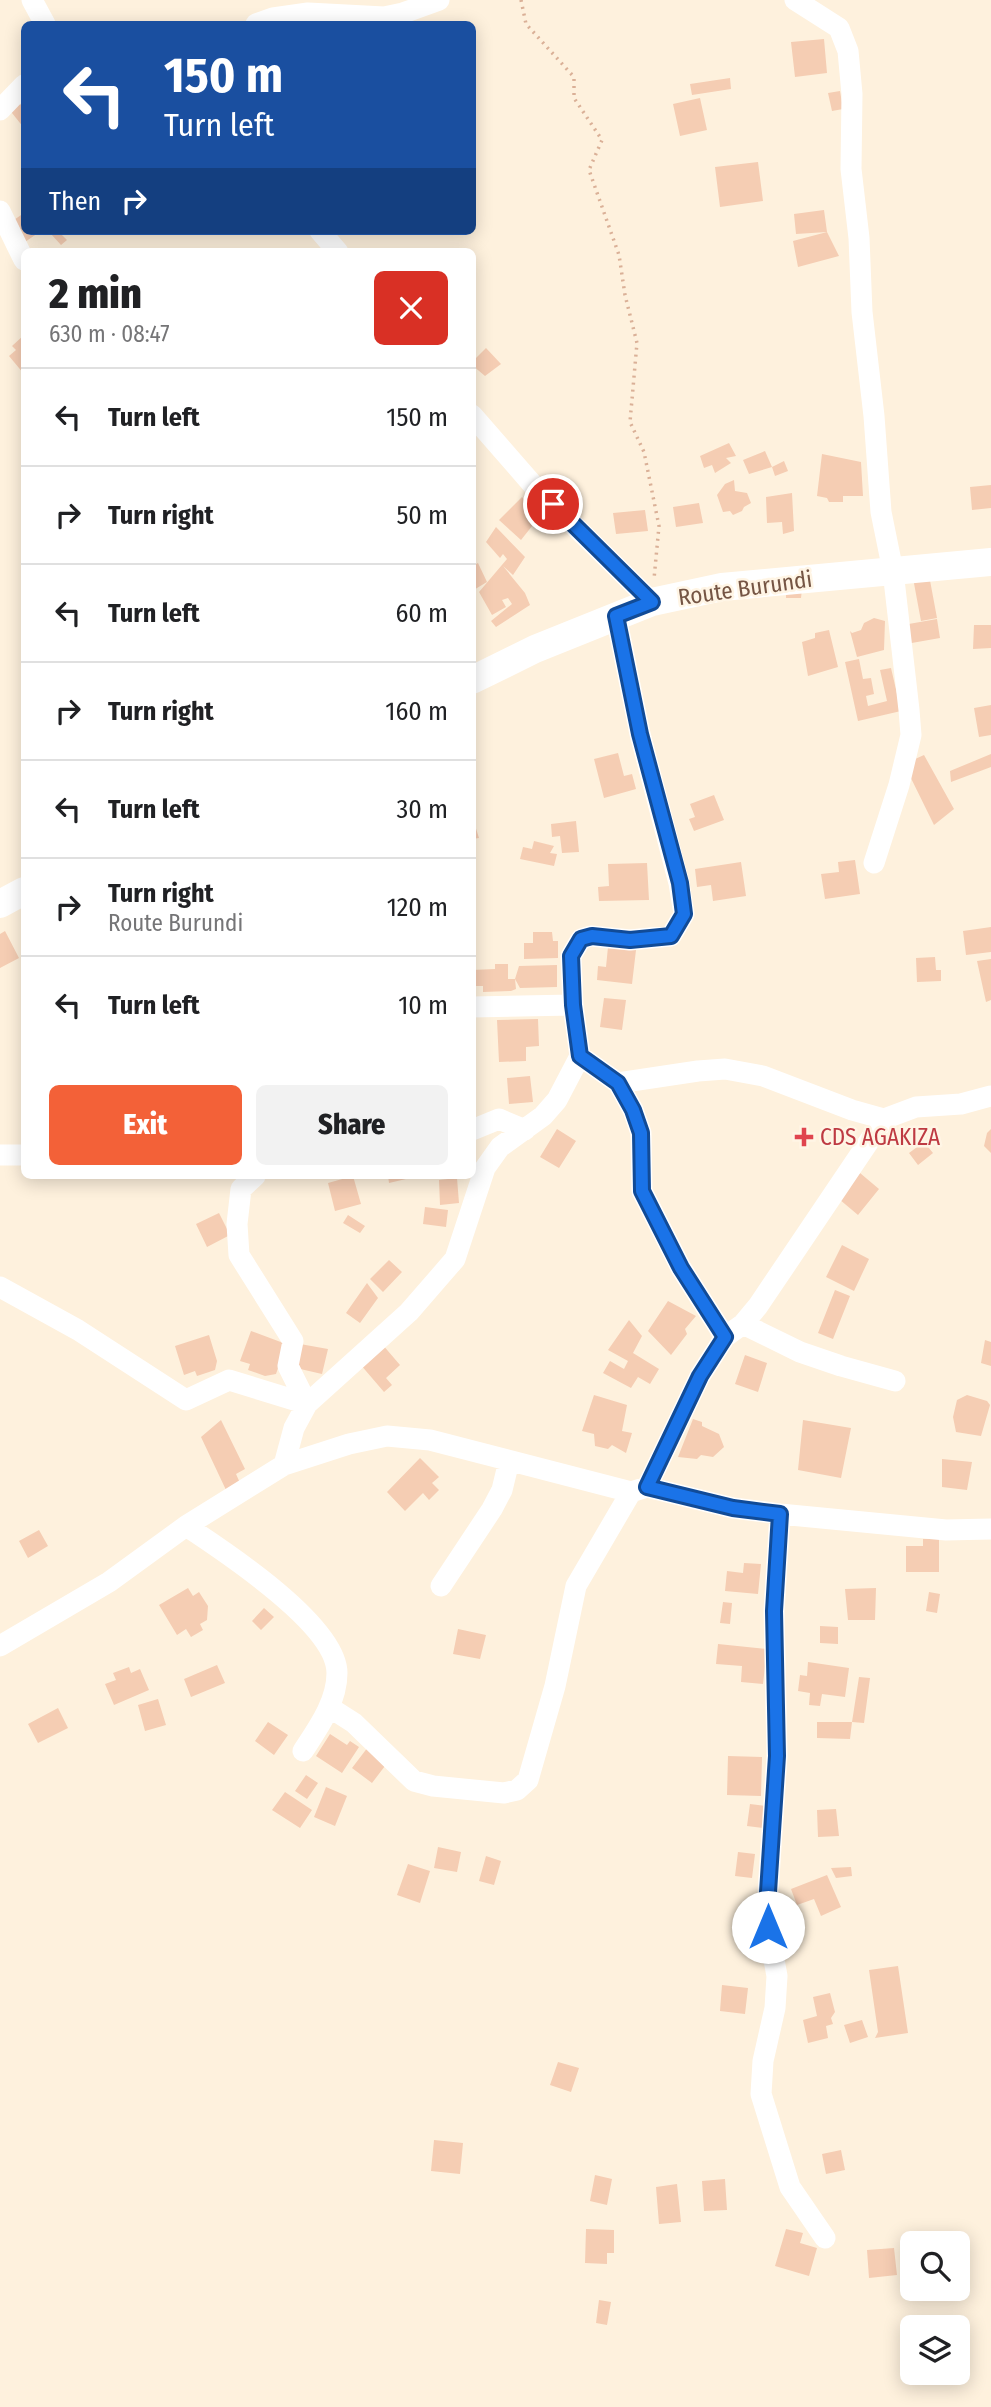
<!DOCTYPE html>
<meta charset="utf-8">
<style>
:root{--surface:#fff;--page:#f2f2f2;--text:#202124;--muted:#757577;--line:#e0e0e0;--accent:#f36138}
body{margin:0;font-family:"Fira Sans Condensed",sans-serif;background:var(--page);color:var(--text);height:100vh;display:flex;flex-direction:column;font-size:26px;white-space:nowrap}
*{box-sizing:border-box;margin:0}
p{font-size:23px;color:var(--muted)}
.icon{flex:none;width:38px;height:38px;fill:none;stroke:currentColor;stroke-width:2;stroke-linecap:round;stroke-linejoin:round}
.map{position:relative;flex:1;overflow:hidden}
.details{position:absolute;left:21px;top:248px;width:455px;height:931px;display:flex;flex-direction:column;background:var(--surface);border-radius:10px;box-shadow:0 4px 18px #0003}
.details>*{flex:none}
.top-card{position:absolute;left:21px;top:21px;width:455px;height:214px;border-radius:10px;box-shadow:0 4px 18px #0003;background:#1a4fa0;color:#fff;overflow:hidden}
.buttons{position:absolute;left:900px;top:2231px;display:grid;gap:14px}
.buttons a{display:grid;place-items:center;width:70px;height:70px;border-radius:10px;background:var(--surface);box-shadow:0 4px 18px #0003;font-size:35px}
.pin{position:absolute;display:grid;place-items:center;width:60px;height:60px;color:#fff;margin:-30px;border:4px solid #fff;border-radius:50%;box-shadow:0 2px 7px #0007}
.me{position:absolute;width:77px;margin:-38px;rotate:0deg;stroke-linejoin:round;filter:drop-shadow(0 0 5px #0008)}
.turn{display:flex;align-items:center;gap:24px;height:147px;padding:0 28px;font-size:32px}
.turn .icon{width:91px;height:91px;stroke-width:2.5}
.turn b{display:block;font-size:49px;line-height:60px}
.then{display:flex;align-items:center;height:66px;padding:0 28px;background:#0003;gap:14px;font-size:26px}
.round{display:grid;place-items:center;flex:none;width:74px;height:74px;border-radius:10px;background:var(--page)}
.head{display:flex;align-items:center;justify-content:space-between;height:119px;padding:0 28px}
h1{font-size:42px;font-weight:800;line-height:52px}
.button{display:flex;gap:14px;margin-top:auto;padding:14px 28px}
.button a{flex:1;height:80px;border-radius:10px;background:var(--accent);color:#fff;font-size:28px;font-weight:800;line-height:80px;text-align:center}
.button a+a{background:var(--page);color:var(--text)}
ul{padding:0;list-style:none}
li{display:flex;align-items:center;gap:21px;height:98px;padding:0 28px;border-top:2px solid var(--line)}
li div{flex:1}
li b{display:block;font-size:26px}
li em{font-style:normal}
.map>svg:first-child{display:block}
.building{fill:#f5cdb3}
.lines{fill:none;stroke-linecap:round;stroke-linejoin:round}
.path{stroke:#dab097;stroke-width:3.5;stroke-dasharray:2 5;stroke-linecap:butt}
.minor{stroke:#fff;stroke-width:21}
.secondary{stroke:#fff;stroke-width:28}
.route-casing{stroke:#114b97;stroke-width:18}
.route{stroke:#1a73e8;stroke-width:12}
.health-dot{fill:#e0444e;stroke:#fff5e5;stroke-width:2.5}
.labels{text-anchor:middle;dominant-baseline:central;stroke-width:5;stroke-linejoin:round;paint-order:stroke}
.street-label{font-size:23px;fill:#755544;stroke:#fff5e5}
.health-label{font-size:23px;fill:#be3a42;stroke:#fff5e5;text-anchor:start}
</style>
<div class="map">
<svg width="991" height="2407" viewBox="0 0 991 2407">
<rect width="100%" height="100%" fill="#fef1dd"/>
<path class="building" d="M824,39L827,73L795,77L791,42Z
M730,78L731,89L692,95L690,84Z
M840,91L843,109L832,111L828,93Z
M700,98L707,130L680,136L673,104Z
M17,100L24,109V128L8,108Z
M758,162L763,201L720,207L715,167Z
M824,210L827,232L796,234L794,214Z
M24,213V231H41L22,244L8,224Z
M54,231H58L67,240L61,245L51,234Z
M827,232L839,256L798,267L793,241Z
M24,335V374L9,356L16,350L12,346Z
M486,348L501,364L485,376L472,365V362Z
M729,443L736,456L726,458L731,463L715,473L712,465L704,468L700,456Z
M765,451L772,467L749,474L743,460Z
M822,454L861,462L863,496H843V502H829L827,498L817,496Z
M784,461L788,471L775,476L772,467Z
M734,480L735,491L747,493L751,503L744,507L742,511L733,515L730,511L723,512L717,495L725,484Z
M991,485V508L972,510L970,487Z
M792,493L794,531L783,534L782,522L767,523L766,497Z
M522,497L540,516L521,540L499,520Z
M699,503L703,523L676,527L673,507Z
M645,510L648,531L616,534L613,513Z
M496,527L525,557L513,575L503,566L525,593L530,605L496,627L491,621L512,604L508,598L502,600L506,607L492,615L479,592L507,559L503,554L500,558L486,542Z
M478,563L487,582L472,591V566Z
M929,575L937,618L921,621L913,578Z
M786,588L802,589L801,598H786Z
M874,618L885,621L884,650L857,657L850,631L852,633L861,630L864,623Z
M937,619L940,638L906,644L903,625Z
M974,625H991V648L973,649Z
M829,630L838,667L808,676L802,642L815,638V633Z
M859,659L863,679L871,678L874,694L866,696L868,706L887,701L880,670L891,668L901,711L858,721L845,662Z
M991,705V735L979,737L974,708Z
M618,753L624,776L632,774L636,789L604,798L594,759Z
M991,754V767L951,782L950,771Z
M924,755L954,809L934,825L904,764Z
M714,795L724,820L694,831L689,819L695,817L690,804Z
M472,816L479,838L472,839Z
M576,821L579,852L562,853L560,836L552,837L551,824Z
M534,841L554,846L550,853L557,854L554,866L520,859L523,847L532,849Z
M855,860L860,894L825,899L821,874L839,872L838,862Z
M741,862L746,896L713,901L711,885L697,887L695,869Z
M647,863L649,900L599,901L598,887L609,886L608,864Z
M991,927V952L966,955L963,931Z
M5,931L19,958L0,968V934Z
M533,932H552L553,941H558V958L524,959V943H533Z
M472,934H476V964H472Z
M608,947L636,950L632,984L597,980L598,966L606,967Z
M935,957L936,970H941V981L917,982L916,958Z
M991,959V1000L986,1002L977,961Z
M495,964H508V979H515L516,989L511,991L483,992V986H472V970L495,969Z
M557,965V987L520,988L515,979L519,966Z
M604,998L626,1000L622,1030L600,1027Z
M538,1019L539,1046L526,1047V1061L499,1062L497,1020Z
M530,1076L533,1102L509,1104L507,1078Z
M557,1129L576,1141L559,1168L540,1157Z
M991,1129V1153L984,1146L987,1133Z
M924,1142L933,1153L918,1165L909,1153Z
M860,1173L879,1189L858,1215L839,1199Z
M353,1176L361,1204L335,1211L328,1183Z
M388,1176H405L406,1179L389,1183Z
M457,1178L459,1203L440,1205L439,1180Z
M425,1207L448,1210L446,1227L423,1224Z
M219,1213L230,1235L207,1247L196,1224Z
M348,1215L365,1226L360,1233L343,1223Z
M842,1245L869,1259L854,1291L826,1277Z
M389,1260L402,1272L383,1292L370,1279Z
M367,1283L378,1298L360,1323L346,1313Z
M835,1290L850,1296L833,1339L818,1333Z
M668,1301L696,1316L685,1329L687,1334L671,1355L648,1331Z
M629,1320L642,1336L633,1353L659,1369L650,1384L638,1377L631,1388L603,1373L610,1361L624,1369L628,1361L608,1350Z
M251,1331L286,1344L276,1374L265,1376L248,1370L250,1364L240,1361Z
M209,1335L217,1361L215,1370L197,1376L195,1371L184,1375L175,1346Z
M985,1340L991,1342V1366L981,1363Z
M300,1344L328,1349L322,1374L296,1368Z
M382,1344L400,1365L386,1378L392,1385L384,1392L360,1364Z
M745,1355L767,1363L758,1392L735,1384Z
M594,1395L627,1405L622,1431L632,1433L626,1453L612,1445L608,1449L595,1446L594,1434L582,1431Z
M967,1395L987,1401L990,1405L981,1436L956,1432L953,1417L957,1400Z
M693,1419L702,1422V1426L719,1434L724,1447L713,1457L701,1455L697,1459L678,1457Z
M221,1420L245,1469L236,1474L240,1483L226,1490L201,1437Z
M803,1420L851,1428L841,1478L798,1470Z
M420,1458L439,1477L432,1483L439,1490L429,1500L423,1493L405,1511L387,1492Z
M942,1459L972,1462L967,1490L942,1487Z
M39,1530L48,1546L28,1558L19,1541Z
M923,1539H939V1572H906V1546H923Z
M744,1563L761,1564L758,1594L725,1591L727,1571L743,1573Z
M188,1588L193,1596L199,1592L208,1606L207,1620L200,1624L203,1630L191,1637L186,1629L177,1635L159,1605Z
M876,1588L875,1620H848L845,1589Z
M929,1592L940,1594L937,1613L926,1611Z
M723,1602L732,1603L730,1624L720,1623Z
M264,1608L274,1617L261,1630L252,1621Z
M820,1626L838,1627V1644L820,1643Z
M458,1629L486,1635L480,1659L453,1654Z
M718,1644L767,1649L763,1684L741,1682L742,1666L716,1664Z
M808,1662L849,1668L845,1697L822,1694L820,1706L809,1705L810,1693L798,1691L800,1675L807,1676Z
M217,1665L225,1683L191,1697L184,1679Z
M129,1667L131,1673L140,1669L149,1690L114,1705L105,1684L116,1680L113,1673Z
M859,1677L870,1678L864,1723L852,1722L850,1739L817,1738V1722H852Z
M158,1699L166,1725L145,1731L138,1705Z
M58,1708L68,1728L38,1743L28,1724Z
M268,1722L288,1735L274,1755L255,1741Z
M330,1734L347,1745L350,1741L359,1747L342,1773L316,1756Z
M368,1747L388,1762L372,1783L352,1768Z
M728,1756L762,1757L761,1796L727,1795Z
M306,1775L318,1783L307,1799L295,1791Z
M326,1787L347,1796L335,1826L314,1817Z
M285,1792L312,1810L300,1828L272,1810Z
M750,1804L766,1806L763,1828L747,1826Z
M836,1809L839,1836L818,1837L817,1810Z
M438,1847L461,1852L457,1872L434,1868Z
M738,1852L755,1854L752,1878L735,1876Z
M486,1856L501,1861L494,1885L479,1881Z
M408,1864L430,1871L420,1903L397,1895Z
M851,1867L852,1876L836,1878L831,1868Z
M827,1875L841,1907L821,1916L814,1899L797,1905L791,1889Z
M898,1966L908,2033L875,2038L878,2032L869,1970Z
M722,1985L748,1988L745,2014L720,2011Z
M830,1993L835,2012L831,2018L833,2024L826,2026L828,2038L808,2043L803,2020L817,2016L813,1997Z
M862,2020L868,2037L850,2043L844,2025Z
M558,2062L579,2068L571,2092L550,2085Z
M434,2140L463,2143L460,2174L431,2171Z
M841,2150L845,2170L826,2174L822,2154Z
M595,2175L612,2179L607,2205L590,2201Z
M725,2179L727,2210L704,2211L702,2181Z
M677,2184L681,2222L659,2224L656,2187Z
M586,2229L614,2230V2253H607V2264L585,2263Z
M786,2229L803,2233L800,2243L817,2248L809,2276L775,2266Z
M894,2248L897,2275L869,2278L867,2250Z
M599,2300L611,2302L607,2325L596,2323Z"/>
<g class="lines">
<path class="path" d="M521,0L526,24L574,77V98L602,140L589,170L619,255L625,295L637,343L630,422L644,452L659,526L654,579"/>
<path class="minor" d="M32,0L45,24
M795,0L839,28L848,51L852,94L851,169L859,238L862,312L874,416L881,512L893,571L909,710L911,735L899,785L874,863
M256,24L273,18L308,13L384,17L403,13L439,0
M0,110L24,85
M0,211L24,260
M320,231L338,252
M472,415L533,485L652,602
M472,1007L573,1005
M580,1056L618,1083L698,1071L725,1069L763,1076L852,1110L884,1119L916,1107L961,1104L991,1096
M618,1083L633,1110L641,1133L642,1191L681,1268L725,1337
M472,1130L499,1119L525,1130
M0,1155H24
M255,1176L241,1189L237,1224L239,1255L293,1341L288,1366L307,1404
M0,1287L78,1330L186,1400L229,1380L307,1404
M743,1324L800,1352L841,1366L895,1381
M284,1465L294,1428L307,1404L409,1312L455,1259L485,1168L500,1147L543,1116L557,1100L580,1056L573,1005L571,956L581,939L591,936L630,940L671,936L684,914L679,883L640,734L616,616
M647,1487L700,1376L725,1337L743,1324L758,1306L884,1119
M780,1514L774,1611L777,1756L768,1892V1927L777,1976L775,2008L763,2061L761,2094L790,2187L825,2238
M186,1526C224,1551 337,1625 337,1673C337,1702 318,1728 303,1751
M441,1586L492,1509L502,1490L509,1461
M0,1646L109,1582L186,1526L284,1465L349,1444L387,1436L430,1440L631,1492
M329,1707L354,1723L414,1781L433,1786L504,1793L517,1790L528,1780L555,1686L576,1586L631,1492L647,1487L733,1508L780,1514L946,1530L991,1529"/>
<path class="secondary" d="M472,680L535,649L652,602L722,587L991,562
M0,904L24,891"/>
</g>
<g class="lines">
<defs>
<path id="route" d="M553,504L652,602L616,616L640,734L680,883L684,914L671,936L630,940L592,936L581,939L571,956L573,1005L580,1056L618,1083L633,1110L641,1133L642,1191L681,1268L725,1337L700,1376L647,1487L733,1508L780,1514L774,1611L777,1756L768,1892V1927"/>
</defs>
<use href="#route" class="route-casing"/>
<use href="#route" class="route"/>
</g>
<path class="health-dot" d="M800.5 1126.5h7v7h7v7h-7v7h-7v-7h-7v-7h7z"/>
<g class="labels">
<g class="street-label">
<text transform="translate(745 588) rotate(-8)">Route Burundi</text>
</g>
<g class="health-label">
<text x="820" y="1137">CDS AGAKIZA</text>
</g>
</g>
</svg>
<div class="buttons">
<a><svg class="icon" aria-label="search" viewBox="0 0 24 24"><circle cx="10" cy="10" r="6"/><path d="M15 15l6 6"/></svg></a>
<a><svg class="icon" aria-label="layers" viewBox="0 0 24 24"><path d="M12 4l9 5-9 5-9-5zM3 14l9 5 9-5"/></svg></a>
</div>
<div class="pin" style="left:553px;top:504px;background:#d93025"><svg class="icon" aria-label="arrive" viewBox="0 0 24 24"><path d="M6 21V4h12l-3 4 3 4H6"/></svg></div>
<svg class="me" style="left:768px;top:1927px" viewBox="-20 -20 40 40"><circle r="19" fill="#fff"/><path d="M0-13L10 11 0 6-10 11z" fill="#1a73e8"/></svg>
<div class="top-card">
<div class="turn"><svg class="icon" aria-label="left" viewBox="0 0 24 24"><path d="M17 20v-9H6M10 6l-5 5 5 5"/></svg><div><b>150 m</b>Turn left</div></div>
<div class="then">Then<svg class="icon" aria-label="right" viewBox="0 0 24 24"><path d="M7 20v-9h11M14 6l5 5-5 5"/></svg></div>
</div>
<section class="details">
<div class="head"><div><h1>2 min</h1><p>630 m · 08:47</p></div><a class="round" style="background:#d93025;color:#fff"><svg class="icon" aria-label="close" viewBox="0 0 24 24"><path d="M6 6l12 12M18 6L6 18"/></svg></a></div>
<ul>
<li><svg class="icon" aria-label="left" viewBox="0 0 24 24"><path d="M17 20v-9H6M10 6l-5 5 5 5"/></svg><div><b>Turn left</b></div><em>150 m</em></li>
<li><svg class="icon" aria-label="right" viewBox="0 0 24 24"><path d="M7 20v-9h11M14 6l5 5-5 5"/></svg><div><b>Turn right</b></div><em>50 m</em></li>
<li><svg class="icon" aria-label="left" viewBox="0 0 24 24"><path d="M17 20v-9H6M10 6l-5 5 5 5"/></svg><div><b>Turn left</b></div><em>60 m</em></li>
<li><svg class="icon" aria-label="right" viewBox="0 0 24 24"><path d="M7 20v-9h11M14 6l5 5-5 5"/></svg><div><b>Turn right</b></div><em>160 m</em></li>
<li><svg class="icon" aria-label="left" viewBox="0 0 24 24"><path d="M17 20v-9H6M10 6l-5 5 5 5"/></svg><div><b>Turn left</b></div><em>30 m</em></li>
<li><svg class="icon" aria-label="right" viewBox="0 0 24 24"><path d="M7 20v-9h11M14 6l5 5-5 5"/></svg><div><b>Turn right</b><p>Route Burundi</p></div><em>120 m</em></li>
<li><svg class="icon" aria-label="left" viewBox="0 0 24 24"><path d="M17 20v-9H6M10 6l-5 5 5 5"/></svg><div><b>Turn left</b></div><em>10 m</em></li>
</ul>
<div class="button"><a>Exit</a><a>Share</a></div>
</section>
</div>
